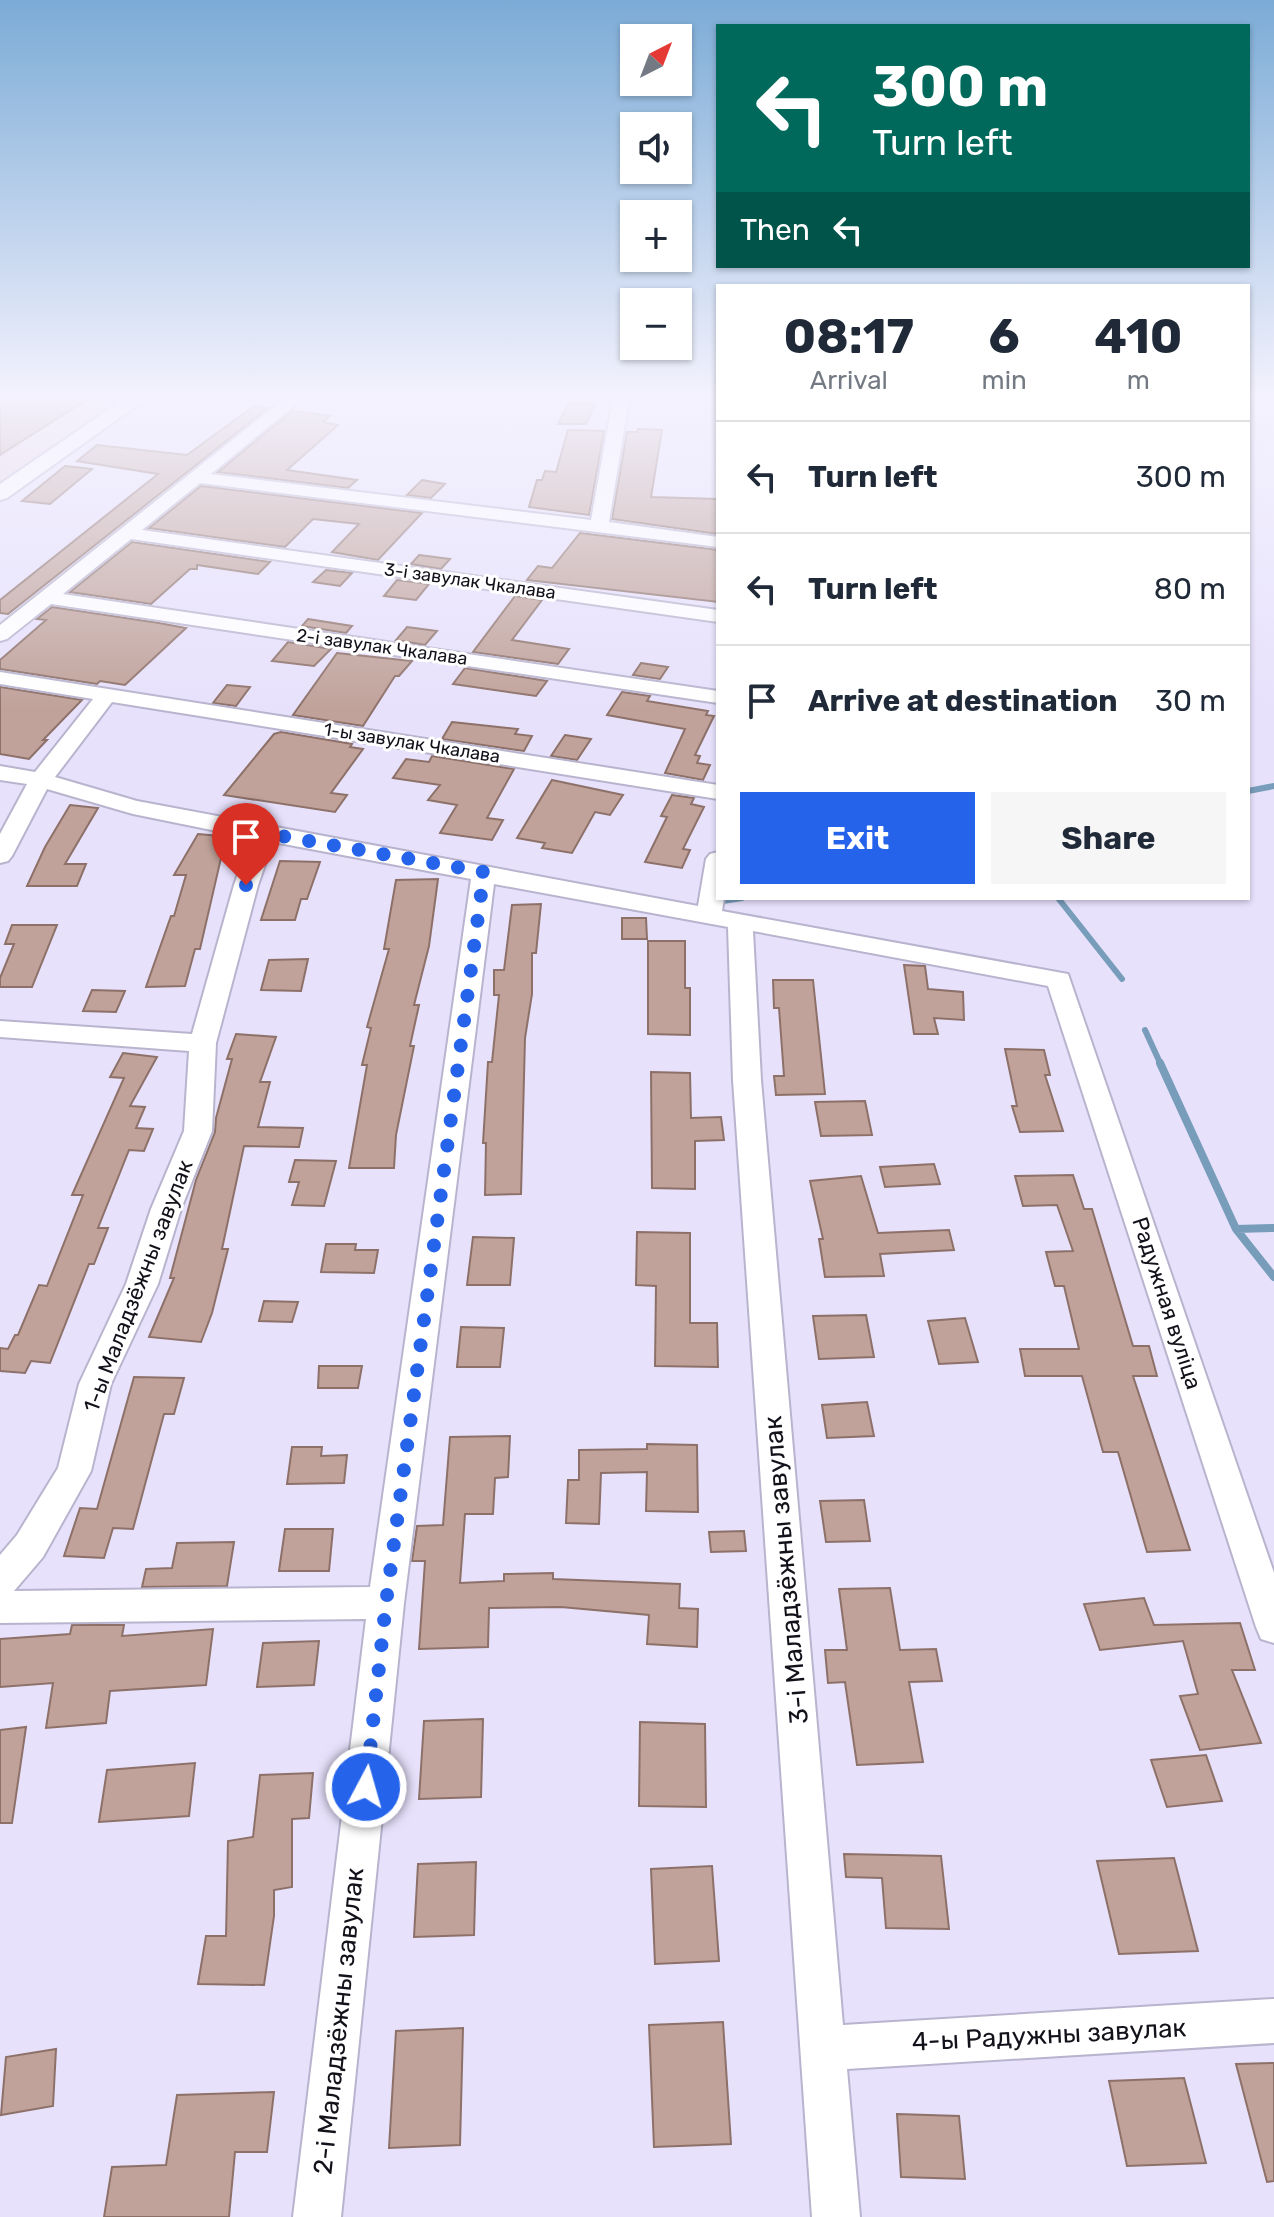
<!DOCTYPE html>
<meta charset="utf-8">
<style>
:root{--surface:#fff;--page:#f6f6f7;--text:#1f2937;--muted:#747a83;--line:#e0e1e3;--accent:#2563eb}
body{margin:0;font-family:Rubik,sans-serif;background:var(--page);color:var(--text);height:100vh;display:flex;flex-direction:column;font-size:30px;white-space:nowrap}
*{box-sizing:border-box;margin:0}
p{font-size:26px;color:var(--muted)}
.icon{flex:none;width:44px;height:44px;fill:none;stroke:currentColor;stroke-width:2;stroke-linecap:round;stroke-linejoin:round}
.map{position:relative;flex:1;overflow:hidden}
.details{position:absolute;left:716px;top:284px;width:534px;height:616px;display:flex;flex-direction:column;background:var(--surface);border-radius:0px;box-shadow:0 2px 6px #0004}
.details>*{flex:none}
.hud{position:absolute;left:716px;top:24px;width:534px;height:244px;border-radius:0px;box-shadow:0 2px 6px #0004;background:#00695c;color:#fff;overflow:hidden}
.needle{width:52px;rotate:42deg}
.buttons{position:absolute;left:620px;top:24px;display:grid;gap:16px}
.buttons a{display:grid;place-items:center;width:72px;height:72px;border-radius:0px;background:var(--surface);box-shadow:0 2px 6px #0004;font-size:40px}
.pin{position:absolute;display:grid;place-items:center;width:68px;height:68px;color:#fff;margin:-82px -34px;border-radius:50% 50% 50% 0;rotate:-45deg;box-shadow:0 0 8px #0007}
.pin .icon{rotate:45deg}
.me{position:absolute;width:88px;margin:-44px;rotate:6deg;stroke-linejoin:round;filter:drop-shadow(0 0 6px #0008)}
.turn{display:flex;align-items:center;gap:28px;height:168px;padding:0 24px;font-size:36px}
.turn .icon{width:104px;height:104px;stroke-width:2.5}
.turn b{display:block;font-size:56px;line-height:68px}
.then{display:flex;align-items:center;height:76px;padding:0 24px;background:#0003;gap:16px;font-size:30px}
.eta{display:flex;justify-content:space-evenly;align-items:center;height:136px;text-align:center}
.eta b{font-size:48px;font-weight:700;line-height:56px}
.cta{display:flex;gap:16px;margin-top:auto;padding:16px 24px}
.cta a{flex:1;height:92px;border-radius:0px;background:var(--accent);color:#fff;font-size:32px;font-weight:700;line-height:92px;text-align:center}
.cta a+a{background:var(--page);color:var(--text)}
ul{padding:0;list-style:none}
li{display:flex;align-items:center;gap:24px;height:112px;padding:0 24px;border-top:2px solid var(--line)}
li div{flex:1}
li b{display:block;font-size:30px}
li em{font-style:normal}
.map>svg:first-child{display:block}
.industrial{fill:#e9d5e4}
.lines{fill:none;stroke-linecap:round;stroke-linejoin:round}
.stream-far1{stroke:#789dba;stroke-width:6}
.stream{stroke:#789dba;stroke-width:8}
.building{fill:#c0a29a;stroke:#8d7169;stroke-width:2}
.minor-casing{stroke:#b9b4ce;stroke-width:4}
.tertiary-casing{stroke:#b9b4ce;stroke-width:4}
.minor{fill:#fff;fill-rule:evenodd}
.tertiary{fill:#fff;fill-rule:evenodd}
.route{stroke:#2563eb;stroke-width:14;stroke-dasharray:0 25.2}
.labels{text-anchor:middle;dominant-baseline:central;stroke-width:6;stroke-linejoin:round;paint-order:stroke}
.far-street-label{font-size:18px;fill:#13111a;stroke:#fff}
.street-label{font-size:22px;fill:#13111a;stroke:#fff}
.near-street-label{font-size:26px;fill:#13111a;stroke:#fff}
</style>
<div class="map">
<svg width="1274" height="2217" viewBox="0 0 1274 2217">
<rect width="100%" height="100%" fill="#e7e1fc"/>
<path class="industrial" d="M0,399H120L0,482Z"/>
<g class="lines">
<path class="stream-far1" d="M1248,791L1274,786
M1058,898L1122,979
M723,901L742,898
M1145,1030L1161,1065"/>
<path class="stream" d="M1160,1063L1236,1229L1274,1228
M1236,1229L1274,1277"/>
</g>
<path class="building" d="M0,399H88L0,455Z
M569,403L595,404L586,424H558Z
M254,406L268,408L8,614L0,613V600L158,474L77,461L97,445L187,455Z
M292,411L330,416L323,422L338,425L287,470L357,480L348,488L218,472Z
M638,429L662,430L651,497L718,499V534L612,519L627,432H637Z
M568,430L604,431L589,515L529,507L537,480H542L545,471L556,472Z
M65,466L92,469L50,504L22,501Z
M422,480L445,484L431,498L407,495Z
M201,486L422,513L378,560L332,552L359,524L313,519L285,547L149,528Z
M580,533L718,550V602L527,580L538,566L552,568Z
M132,542L270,562L258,574L197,565V569H190L151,604L70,592Z
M419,555L450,559L441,569L411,564Z
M326,570L352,573L340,586L313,582Z
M397,580L429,584L416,600L384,596Z
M515,596L542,600L512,640L569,649L558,664L473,652Z
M52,607L159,623L186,628L125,685L100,681L97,684L0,669V660L46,620L37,619Z
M308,619L352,626L346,633L302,626Z
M407,627L437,631L425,645L396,640Z
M288,642L331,649L314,666L272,661Z
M337,653L412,661L399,676H395L363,726L293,715Z
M641,663L668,667L660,679L633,675Z
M465,668L547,681L536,696L453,684Z
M227,685L250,687L236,706L213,703Z
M0,687L82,700L43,740H47L29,759L0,754Z
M622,692L650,696L647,701L708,711L706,715L714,716L695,755L700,756L697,763L710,765L703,780L665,773L685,729L607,715Z
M452,722L518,729L515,734L532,736L524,751L442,739Z
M281,732L352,744L350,747L363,749L331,793L347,795L335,812L224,795L274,734Z
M565,735L591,739L577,760L551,756Z
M432,756L514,769L487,818L503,820L492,840L440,833L457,805L428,800L440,785L393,778L406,759L429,762Z
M552,780L623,795L610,815L595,812L572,853L542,848L545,843L517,838Z
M672,795L694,798L691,804L704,807L683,849L690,850L682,868L645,862L667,817L661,816Z
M70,805L98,808L65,864H86L77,886H27L45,847Z
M198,834L232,837L221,858L200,949H195L185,986L146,987L171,916H174L186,875H174Z
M280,861L320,862L307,899H301L295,920H261Z
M438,879L429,946L414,1005H419L410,1046H414L396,1135L394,1168H349L367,1065H362L371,1028L367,1027L389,949H384L396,880Z
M541,904L536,953H532V994L525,1038L521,1194L485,1195L486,1143H483L488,1062H492L499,995H494V970H504L512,905Z
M622,918H646L647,939H622Z
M12,925H57L32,987H0V978L14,944H5Z
M648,941H685V988H690V1035L648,1034Z
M308,959L301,991L261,990L269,960Z
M904,965L925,966L928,989L963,992L964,1020L934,1018L938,1034H914Z
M773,980H813L825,1094L776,1095L774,1076H784L779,1008H774Z
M92,990L125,991L116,1012L83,1011Z
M236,1034L276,1037L260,1082H270L258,1127L303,1128L299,1147L244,1146L222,1249H228L212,1313L201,1342L149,1337L174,1278H170L196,1180L215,1132L216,1118L232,1059H227Z
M1005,1049L1044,1050L1050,1075H1045L1063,1131L1020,1132L1012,1106H1017Z
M123,1053L157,1057L130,1106L145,1107L136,1128L153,1129L144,1151L129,1150L98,1228H108L94,1264H89L50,1363L31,1361L25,1373L0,1371V1348L8,1349L15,1335H18L39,1285L47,1286L83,1195H72L124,1078L110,1077Z
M651,1072L690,1073L691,1118L721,1117L724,1140L695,1141V1189L652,1188Z
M865,1101L872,1135L821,1136L815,1102Z
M295,1160L336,1161L324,1206L292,1205L299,1182H289Z
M934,1164L940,1184L885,1187L880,1167Z
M1073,1175L1084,1209H1092L1133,1346H1149L1157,1376H1133L1190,1550L1147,1552L1118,1452H1103L1082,1376H1025L1020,1349H1079L1064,1286H1055L1046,1252L1073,1251L1057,1205L1023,1206L1015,1176Z
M861,1176L878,1233L949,1230L954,1250L880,1254L884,1276L825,1277L819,1239H823L810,1181Z
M637,1232L690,1233V1323H717L718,1367L655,1366L656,1286L636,1285Z
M473,1237L514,1238L510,1285H467Z
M326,1244H356L355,1250H378L374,1273L321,1272Z
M264,1301L298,1302L292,1322L259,1321Z
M866,1315L874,1357L819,1359L813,1316Z
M965,1318L978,1362L939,1364L928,1321Z
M461,1327L504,1328L500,1367H457Z
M319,1366H362L358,1388H318Z
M134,1377L184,1378L174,1414H164L133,1529L113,1528L104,1558L64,1556L80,1508L97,1509Z
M867,1402L874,1436L827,1438L822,1405Z
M510,1436L508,1477L495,1478L493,1514H465L460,1583L504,1581V1574L553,1573V1579L680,1584L679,1608L698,1609L697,1647L647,1644L649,1615L561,1607L489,1608L488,1647L419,1649L425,1561H412L417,1526L443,1525L450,1437Z
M647,1444L697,1445L698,1512L646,1511L647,1472L601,1473L599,1524L566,1523L568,1480H579V1450L647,1449Z
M292,1447H322L321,1456L347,1455L344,1483L287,1484Z
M864,1500L870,1541L826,1542L820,1501Z
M285,1529H333L329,1571H279Z
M744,1531L746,1551L711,1552L709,1532Z
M234,1542L227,1586L142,1587L146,1569L172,1568L177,1543Z
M890,1588L900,1650L936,1649L942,1681L909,1682L923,1762L857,1765L845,1682L828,1683L825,1650H847L839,1589Z
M1144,1598L1154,1625L1240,1623L1255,1670H1232L1261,1743L1200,1750L1180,1696L1198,1694L1183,1641L1100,1650L1084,1604Z
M72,1625H124L122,1636L213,1629L206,1685L110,1691L106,1723L46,1728L53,1683L0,1687V1639L70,1634Z
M319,1641L314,1685L257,1687L263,1643Z
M483,1719L481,1797L419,1799L424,1721Z
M640,1722L705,1724L706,1807L639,1806Z
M26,1727L12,1823H0V1730Z
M1206,1755L1222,1801L1167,1807L1151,1760Z
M195,1763L189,1816L99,1822L107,1770Z
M313,1773L309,1818L292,1819V1887L274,1890V1916L264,1985L198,1984L206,1936H226L228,1841L253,1837L260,1775Z
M844,1854L941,1856L949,1929L886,1928L882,1878L846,1877Z
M1174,1858L1198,1951L1119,1954L1097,1861Z
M476,1862L474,1935L414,1937L418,1864Z
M712,1866L719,1961L655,1964L651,1869Z
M723,2022L731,2144L654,2147L649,2025Z
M463,2028L460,2145L389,2148L396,2031Z
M56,2049L53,2106L1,2115L6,2057Z
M1274,2063V2181L1267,2182L1236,2064Z
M1184,2078L1206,2163L1127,2166L1109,2081Z
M274,2092L267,2152H235L229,2217H104L112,2167L166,2165L177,2095Z
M897,2114L959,2116L965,2179L901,2177Z"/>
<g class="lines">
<defs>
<path id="minor" d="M284,399H302L211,474L591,520L613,399H629L609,522L718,537V547L200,483L142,530L718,610V622L131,539L63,594L718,691V703L51,604L7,639L0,641V625Z
M0,672L718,785V799L112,702L55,777L137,801L698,906L706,859L710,854L718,852V898H724L722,911L1068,974L1274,1573V1643L1261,1639L1256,1627L1048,986L753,931L761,1080L843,2025L1274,1999V2043L847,2069L860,2217H812L733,1080L728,927L494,884L404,1603L341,2217H293L366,1619L0,1623V1555L17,1535L58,1468L79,1384L126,1284L151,1209L184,1131L189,1051L0,1037V1021L192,1034L234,885L251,838L133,814L47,789L12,856L8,861L0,863V834L27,784L0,780V766L35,772L93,699L0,684ZM273,842L471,879L370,1587L14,1591L43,1557L91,1471L111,1384L158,1284L181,1209L212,1131L216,1043L258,885Z"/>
<path id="tertiary" d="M124,399H146L7,498L0,500V484Z"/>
</defs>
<use href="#minor" class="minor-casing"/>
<use href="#tertiary" class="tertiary-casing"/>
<use href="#minor" class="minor"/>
<use href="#tertiary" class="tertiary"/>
</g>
<linearGradient id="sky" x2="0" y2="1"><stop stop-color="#7babd6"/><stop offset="0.56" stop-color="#f4f2fe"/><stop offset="1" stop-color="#f4f2fe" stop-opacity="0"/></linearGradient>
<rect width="1274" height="709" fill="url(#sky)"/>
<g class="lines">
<path class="route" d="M246,885L264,833L484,872L386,1603L366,1787"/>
</g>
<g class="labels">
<g class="far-street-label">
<text transform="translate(470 581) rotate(8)">3-і завулак Чкалава</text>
<text transform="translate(382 647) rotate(8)">2-і завулак Чкалава</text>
<text transform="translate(412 743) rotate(9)">1-ы завулак Чкалава</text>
</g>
<g class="street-label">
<text transform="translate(138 1286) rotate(-69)">1-ы Маладзёжны завулак</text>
<text transform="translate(1167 1303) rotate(72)">Радужная вуліца</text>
</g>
<g class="near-street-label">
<text transform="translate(786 1570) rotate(-95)">3-і Маладзёжны завулак</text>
<text transform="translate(339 2021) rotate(-84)">2-і Маладзёжны завулак</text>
<text transform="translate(1049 2035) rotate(-3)">4-ы Радужны завулак</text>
</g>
</g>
</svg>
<div class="buttons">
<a><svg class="needle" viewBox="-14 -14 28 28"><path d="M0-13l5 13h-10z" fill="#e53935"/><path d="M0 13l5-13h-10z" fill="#747a83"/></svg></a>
<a><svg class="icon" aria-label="sound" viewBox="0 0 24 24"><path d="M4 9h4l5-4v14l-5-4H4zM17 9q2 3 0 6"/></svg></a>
<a>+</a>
<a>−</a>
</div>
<div class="pin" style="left:246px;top:885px;background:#d93025"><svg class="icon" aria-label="arrive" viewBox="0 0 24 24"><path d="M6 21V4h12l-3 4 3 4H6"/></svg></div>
<svg class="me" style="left:366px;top:1787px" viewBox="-20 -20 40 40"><circle r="17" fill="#2563eb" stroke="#fff" stroke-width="3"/><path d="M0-11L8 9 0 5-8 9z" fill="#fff"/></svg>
<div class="hud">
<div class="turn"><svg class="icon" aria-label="left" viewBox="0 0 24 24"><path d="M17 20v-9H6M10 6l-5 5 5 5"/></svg><div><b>300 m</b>Turn left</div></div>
<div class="then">Then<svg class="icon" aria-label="left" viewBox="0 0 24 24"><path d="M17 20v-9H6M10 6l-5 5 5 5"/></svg></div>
</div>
<section class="details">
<div class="eta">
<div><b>08:17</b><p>Arrival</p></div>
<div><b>6</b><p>min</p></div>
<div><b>410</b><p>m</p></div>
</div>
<ul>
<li><svg class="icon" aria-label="left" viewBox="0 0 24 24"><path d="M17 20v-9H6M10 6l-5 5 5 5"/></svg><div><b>Turn left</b></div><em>300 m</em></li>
<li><svg class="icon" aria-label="left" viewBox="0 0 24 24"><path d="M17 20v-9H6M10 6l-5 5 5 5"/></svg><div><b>Turn left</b></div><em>80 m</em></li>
<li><svg class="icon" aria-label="arrive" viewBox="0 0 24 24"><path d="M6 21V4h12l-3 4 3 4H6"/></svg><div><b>Arrive at destination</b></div><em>30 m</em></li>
</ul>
<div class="cta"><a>Exit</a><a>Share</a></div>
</section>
</div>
